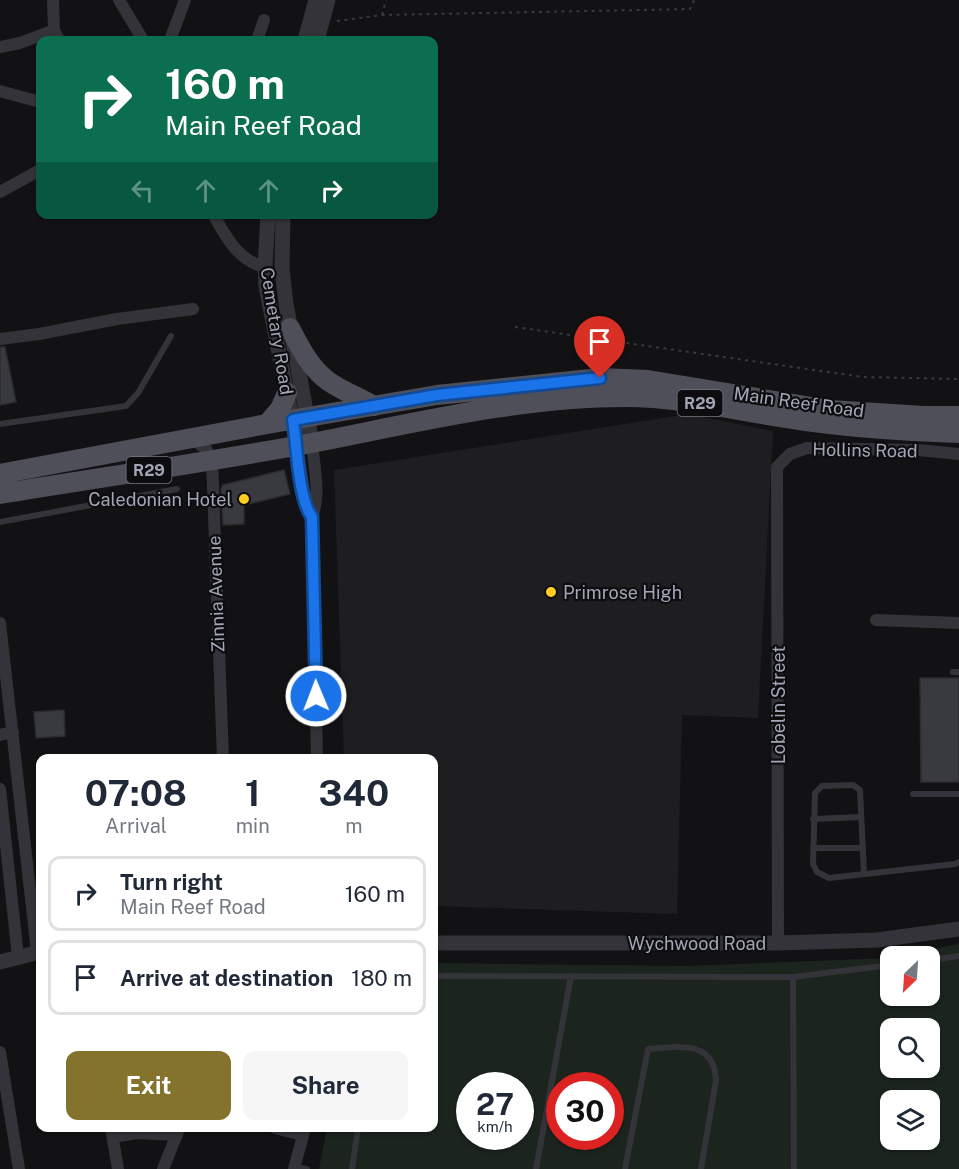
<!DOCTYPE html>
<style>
:root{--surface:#fff;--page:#f6f6f7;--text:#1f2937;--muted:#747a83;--line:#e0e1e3;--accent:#84732c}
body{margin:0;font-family:"Public Sans",sans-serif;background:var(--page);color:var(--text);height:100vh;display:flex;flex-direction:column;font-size:22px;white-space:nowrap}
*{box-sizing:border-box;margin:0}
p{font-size:20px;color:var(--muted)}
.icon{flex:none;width:33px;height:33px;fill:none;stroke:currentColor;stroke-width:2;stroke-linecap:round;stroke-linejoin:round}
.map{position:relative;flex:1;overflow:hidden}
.details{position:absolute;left:36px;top:754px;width:402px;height:378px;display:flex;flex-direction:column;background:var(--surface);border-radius:12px;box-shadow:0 2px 4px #0004}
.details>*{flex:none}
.banner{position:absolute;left:36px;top:36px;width:402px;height:183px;border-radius:12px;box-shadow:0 2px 4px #0004;background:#0b6e4f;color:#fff;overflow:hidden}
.needle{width:39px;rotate:205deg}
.tools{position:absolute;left:880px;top:946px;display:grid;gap:12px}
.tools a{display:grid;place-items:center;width:60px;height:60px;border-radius:12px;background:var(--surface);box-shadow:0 2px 4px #0004;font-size:30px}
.speed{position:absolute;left:456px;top:1072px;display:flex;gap:12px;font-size:30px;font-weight:700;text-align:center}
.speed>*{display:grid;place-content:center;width:78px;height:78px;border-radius:50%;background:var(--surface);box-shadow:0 2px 4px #0004;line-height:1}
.speed small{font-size:15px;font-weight:400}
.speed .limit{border:9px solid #d22;background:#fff;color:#111}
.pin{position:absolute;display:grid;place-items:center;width:51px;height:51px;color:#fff;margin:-62px -26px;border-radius:50% 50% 50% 0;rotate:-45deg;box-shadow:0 0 6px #0007}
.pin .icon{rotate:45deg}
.me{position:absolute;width:66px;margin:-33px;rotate:359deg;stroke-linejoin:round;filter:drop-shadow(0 0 4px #0008)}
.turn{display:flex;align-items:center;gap:21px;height:126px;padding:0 30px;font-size:27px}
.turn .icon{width:78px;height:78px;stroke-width:2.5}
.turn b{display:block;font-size:42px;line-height:51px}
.lanes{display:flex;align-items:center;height:57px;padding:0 30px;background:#0003;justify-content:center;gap:30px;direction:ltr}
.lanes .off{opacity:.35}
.eta{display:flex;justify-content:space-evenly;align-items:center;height:102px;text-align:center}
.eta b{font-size:36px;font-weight:700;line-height:42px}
.primary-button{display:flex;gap:12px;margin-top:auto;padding:12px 30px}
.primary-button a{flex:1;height:69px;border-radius:12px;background:var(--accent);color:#fff;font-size:24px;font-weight:700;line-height:69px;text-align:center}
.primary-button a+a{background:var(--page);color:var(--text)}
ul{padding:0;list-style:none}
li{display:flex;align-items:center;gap:18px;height:75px;margin:0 12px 9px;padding:0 18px;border:3px solid var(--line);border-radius:12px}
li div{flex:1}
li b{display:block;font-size:22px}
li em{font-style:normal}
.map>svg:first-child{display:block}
.built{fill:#1e1e21}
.green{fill:#1c241e;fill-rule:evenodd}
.building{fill:#393a3f;stroke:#2c2c30;stroke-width:1.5}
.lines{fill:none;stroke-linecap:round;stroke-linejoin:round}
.path{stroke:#393a40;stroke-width:2;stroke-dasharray:3 4.5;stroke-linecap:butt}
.service{stroke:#333339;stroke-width:6}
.minor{stroke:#333339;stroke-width:12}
.tertiary{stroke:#333339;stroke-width:15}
.primary{stroke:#4e4f58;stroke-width:20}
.route-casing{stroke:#114b97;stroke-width:15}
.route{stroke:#1a73e8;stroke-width:10}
.poi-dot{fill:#ffce1f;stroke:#0d0d0f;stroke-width:2}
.labels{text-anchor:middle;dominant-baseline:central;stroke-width:4.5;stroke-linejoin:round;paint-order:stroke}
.shield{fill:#0d0d0f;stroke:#757884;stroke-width:1.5}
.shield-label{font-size:16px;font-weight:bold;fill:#a2a6b6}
.street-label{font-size:18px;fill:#a2a6b6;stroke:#0d0d0f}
.poi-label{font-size:18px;fill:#a2a6b6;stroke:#0d0d0f;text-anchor:end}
</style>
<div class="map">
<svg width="959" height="1169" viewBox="0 0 959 1169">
<rect width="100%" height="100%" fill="#121214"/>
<path class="built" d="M688,414L773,431L758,718L682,715L677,914L434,906V759H344L334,470Z"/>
<path class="green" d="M959,944V1169H319L327,1128H434V963L687,966L891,958V996H930V957H895ZM891,1029H930V1068H891ZM470,1086H520V1137H470ZM560,1086H610V1137H560ZM891,1101H930V1140H891Z"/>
<path class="building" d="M0,347H5L16,402L0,405Z
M284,470L290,494L244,505V524L223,525L221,489L223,485Z
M920,678H959V782H921Z
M64,710L65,736L36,738L34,712Z"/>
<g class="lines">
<path class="path" d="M382,15L386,0
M337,21L382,15L690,9L694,0
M515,327L863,377L959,379"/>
<path class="service" d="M0,424L126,406L138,393L171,336
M0,522L177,489
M953,672H959
M913,794H959
M813,819L861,817
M813,848H863
M864,874L860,790L853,785L822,786L815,793L813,864L817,872L829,878L955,864L959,862
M930,960L959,956
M434,976L793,977L891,965
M793,977L794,1169
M295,1167L307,1169
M352,1169L358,1128
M536,1169L571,976
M625,1169L648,1049C678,1047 714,1039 716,1080L701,1169"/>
<path class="minor" d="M53,0L54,30L59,40
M119,0L143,40
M170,40L185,0
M257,40L264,20
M0,47L20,43L54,30
M0,91L40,102
M0,192L40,170
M213,214C226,237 238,261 265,267
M0,339L39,334L117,319L193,309
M191,438L206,449L212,460L223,759
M312,443C314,466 321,495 312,517L317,759
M297,446L306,506L312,517
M876,620L959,623
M0,623L37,952
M0,735L13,732
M0,789L18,957
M778,943L777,467L790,454L807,448L918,450L959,454
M0,1052L19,1169
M111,1128L118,1169
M275,1128L302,1135
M113,1137L137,1133L177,1135
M163,1169L179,1129
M294,1169L305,1128"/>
<path class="tertiary" d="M305,40L316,0
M317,40L328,0
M268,214L265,267L266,286L297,446
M283,214L282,269L286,304L312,443
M434,943H778L877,940L959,929
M0,962L40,952"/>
<path class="primary" d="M290,328C300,347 310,368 328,381C342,391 359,397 374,406
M267,424L280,409L287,393
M0,474L267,424L437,395L600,378L648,380L830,410L923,416H959
M0,494C104,477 209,462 312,443C415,423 520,397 625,397C684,397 741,412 799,420C852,428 905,431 959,433"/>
</g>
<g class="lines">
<defs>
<path id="route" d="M316,696L312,517C298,499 297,444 293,420L437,395L600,378"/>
</defs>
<use href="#route" class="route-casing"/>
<use href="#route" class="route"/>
</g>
<g class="poi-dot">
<circle cx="244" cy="499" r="6"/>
<circle cx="551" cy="592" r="6"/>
</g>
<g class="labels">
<g class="shield">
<rect x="677.5" y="390" width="45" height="26" rx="4.5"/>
<rect x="126.5" y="457" width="45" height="26" rx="4.5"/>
</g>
<g class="shield-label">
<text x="700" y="403">R29</text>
<text x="149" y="470">R29</text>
</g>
<g class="street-label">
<text transform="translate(277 331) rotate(81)">Cemetary Road</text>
<text transform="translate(799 402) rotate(8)">Main Reef Road</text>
<text transform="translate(865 450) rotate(1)">Hollins Road</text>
<text transform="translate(216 594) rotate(-92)">Zinnia Avenue</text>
<text transform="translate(778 705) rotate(-90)">Lobelin Street</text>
<text x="697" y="943">Wychwood Road</text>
</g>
<g class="poi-label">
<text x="232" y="499">Caledonian Hotel</text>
<text x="563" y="592" text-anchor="start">Primrose High</text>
</g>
</g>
</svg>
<div class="tools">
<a><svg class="needle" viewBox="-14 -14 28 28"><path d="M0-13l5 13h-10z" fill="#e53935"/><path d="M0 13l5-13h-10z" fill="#747a83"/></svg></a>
<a><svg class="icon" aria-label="search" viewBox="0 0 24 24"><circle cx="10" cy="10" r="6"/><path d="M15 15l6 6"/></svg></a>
<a><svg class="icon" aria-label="layers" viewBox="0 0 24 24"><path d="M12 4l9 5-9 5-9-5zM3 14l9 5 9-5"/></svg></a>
</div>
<div class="speed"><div>27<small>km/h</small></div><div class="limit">30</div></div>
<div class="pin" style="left:600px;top:378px;background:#d93025"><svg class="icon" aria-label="arrive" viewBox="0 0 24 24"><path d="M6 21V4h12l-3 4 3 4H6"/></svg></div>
<svg class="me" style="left:316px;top:696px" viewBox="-20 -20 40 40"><circle r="17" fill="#1a73e8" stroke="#fff" stroke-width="3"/><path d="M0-11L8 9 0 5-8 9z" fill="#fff"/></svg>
<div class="banner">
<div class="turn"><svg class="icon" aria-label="right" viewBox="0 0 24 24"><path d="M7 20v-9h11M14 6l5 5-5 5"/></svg><div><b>160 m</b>Main Reef Road</div></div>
<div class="lanes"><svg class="icon off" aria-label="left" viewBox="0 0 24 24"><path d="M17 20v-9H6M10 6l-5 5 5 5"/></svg><svg class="icon off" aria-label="ahead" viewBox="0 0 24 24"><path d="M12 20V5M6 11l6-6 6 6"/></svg><svg class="icon off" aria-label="ahead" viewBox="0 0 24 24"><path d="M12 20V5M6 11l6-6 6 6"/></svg><svg class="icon" aria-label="right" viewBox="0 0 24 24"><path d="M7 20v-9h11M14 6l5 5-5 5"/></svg></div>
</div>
<section class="details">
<div class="eta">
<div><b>07:08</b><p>Arrival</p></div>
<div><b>1</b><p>min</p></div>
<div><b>340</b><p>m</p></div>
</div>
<ul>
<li><svg class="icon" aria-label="right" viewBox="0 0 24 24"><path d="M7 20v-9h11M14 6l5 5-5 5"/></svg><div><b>Turn right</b><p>Main Reef Road</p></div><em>160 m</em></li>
<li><svg class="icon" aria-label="arrive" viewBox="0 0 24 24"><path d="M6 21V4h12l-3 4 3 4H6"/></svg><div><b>Arrive at destination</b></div><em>180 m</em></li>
</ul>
<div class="primary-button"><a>Exit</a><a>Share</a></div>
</section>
</div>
